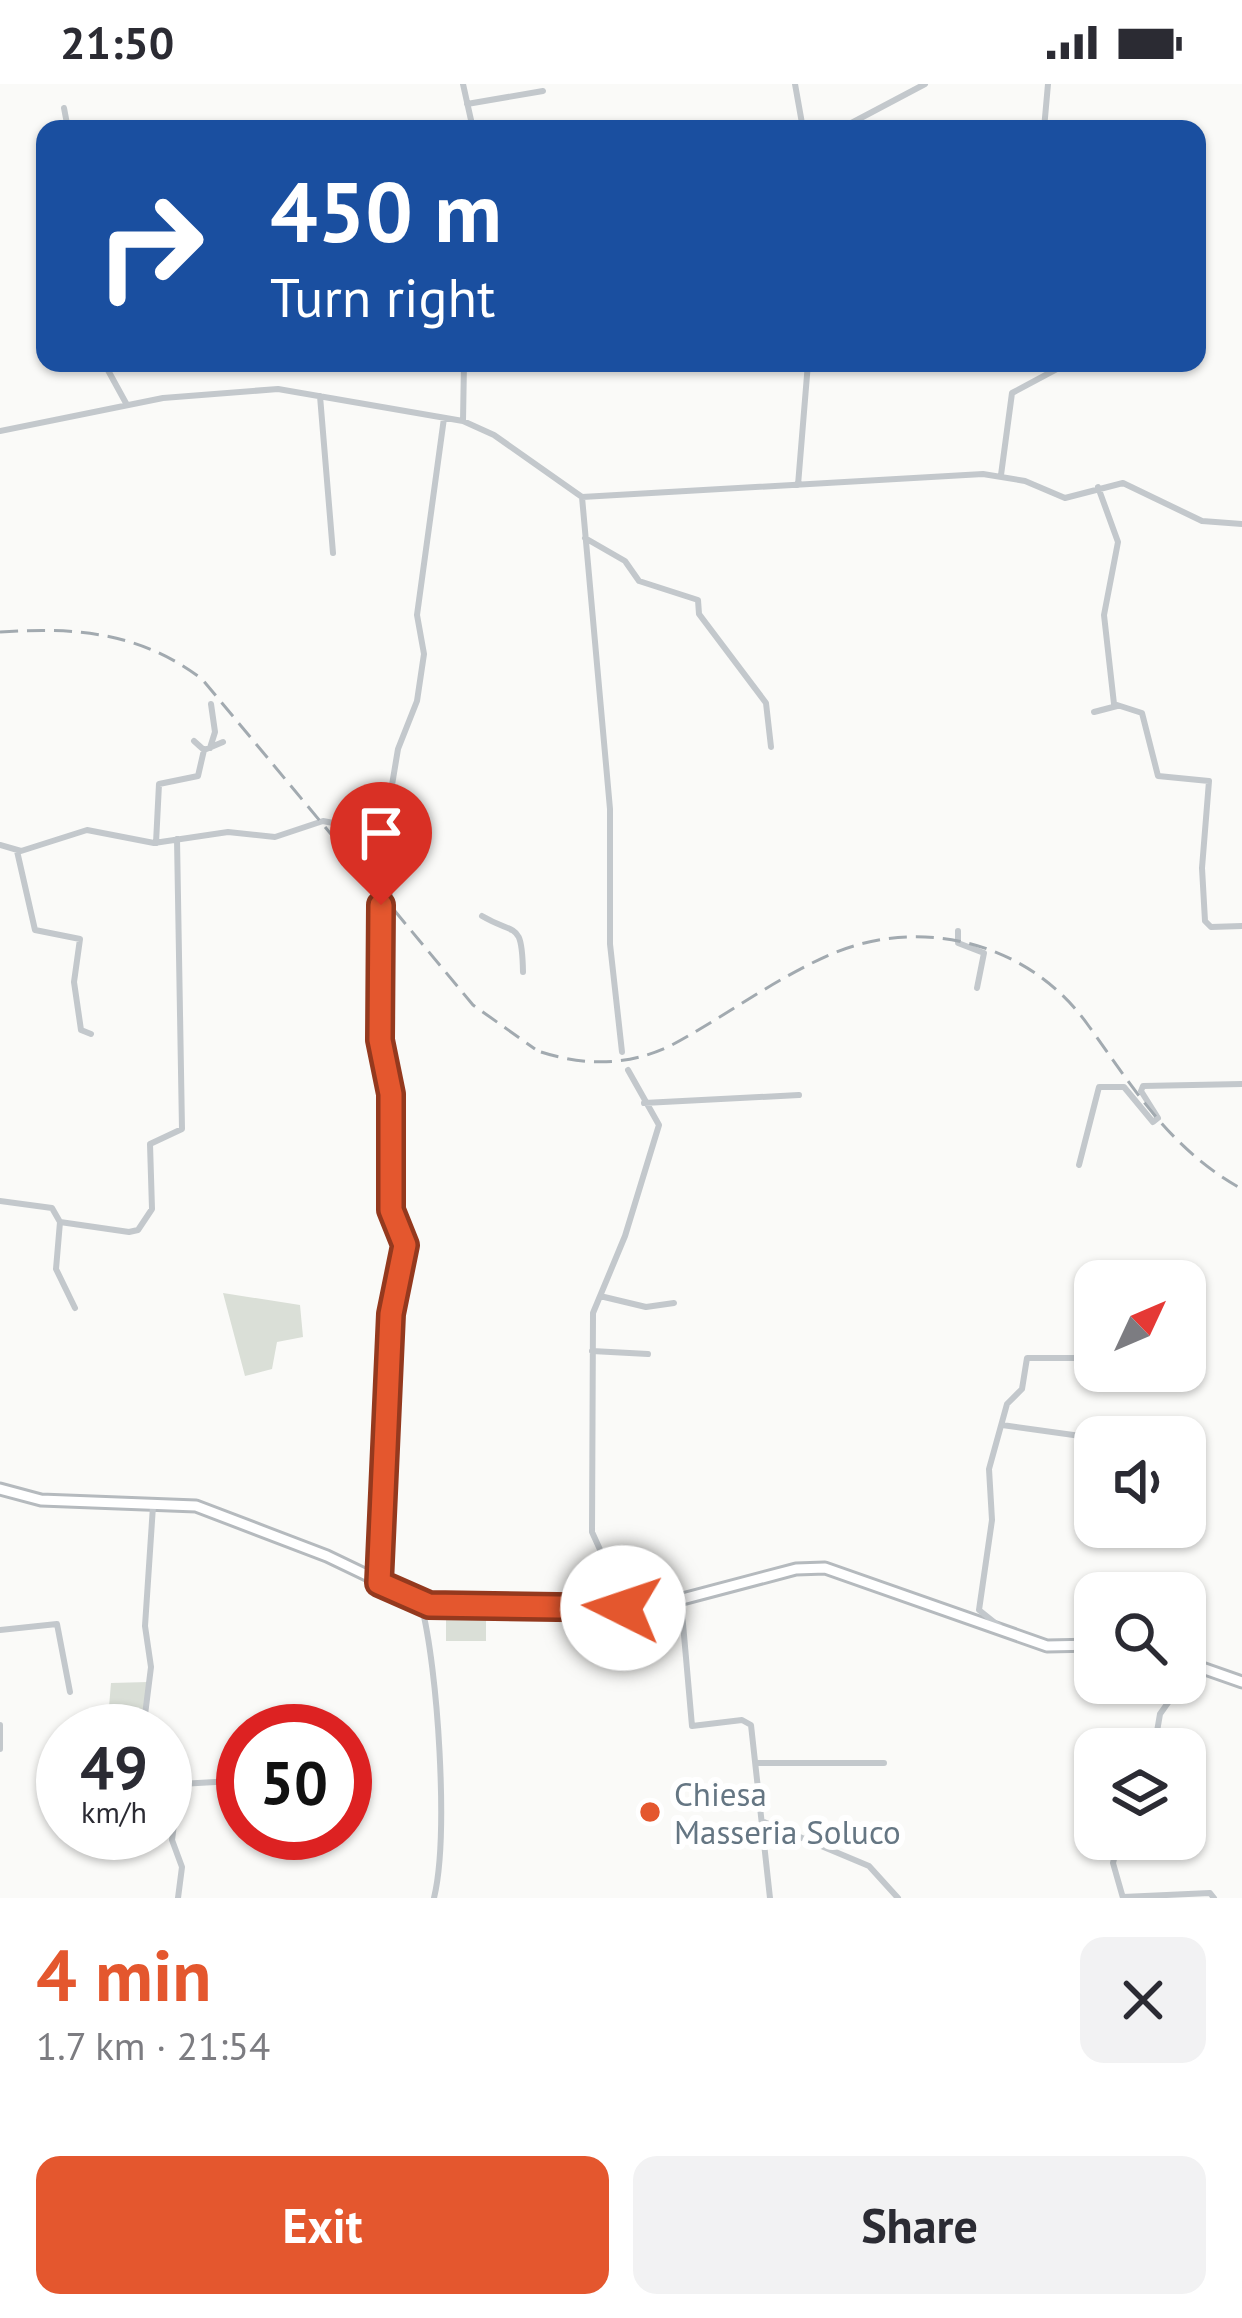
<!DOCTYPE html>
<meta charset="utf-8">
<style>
:root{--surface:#fff;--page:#f2f2f3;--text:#2b2b33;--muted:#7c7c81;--accent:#e4572e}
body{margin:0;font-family:"PT Sans",sans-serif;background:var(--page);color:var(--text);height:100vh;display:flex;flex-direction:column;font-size:45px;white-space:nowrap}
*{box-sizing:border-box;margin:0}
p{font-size:39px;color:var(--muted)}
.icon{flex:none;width:66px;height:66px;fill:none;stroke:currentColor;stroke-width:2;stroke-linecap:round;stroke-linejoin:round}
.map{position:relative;height:1814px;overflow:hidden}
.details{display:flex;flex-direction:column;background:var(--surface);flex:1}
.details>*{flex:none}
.banner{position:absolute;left:36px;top:36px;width:1170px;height:252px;border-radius:24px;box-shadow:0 3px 9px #0004;background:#1a4fa0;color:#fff;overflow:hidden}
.needle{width:78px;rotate:46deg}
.controls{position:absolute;left:1074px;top:1176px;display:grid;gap:24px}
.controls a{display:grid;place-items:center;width:132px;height:132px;border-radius:24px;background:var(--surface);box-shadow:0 3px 9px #0004;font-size:60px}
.speed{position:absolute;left:36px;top:1620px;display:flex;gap:24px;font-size:60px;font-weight:700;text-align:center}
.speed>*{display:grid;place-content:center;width:156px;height:156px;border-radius:50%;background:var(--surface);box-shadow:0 3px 9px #0004;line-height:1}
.speed small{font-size:30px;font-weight:400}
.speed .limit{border:18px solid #d22;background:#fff;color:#111}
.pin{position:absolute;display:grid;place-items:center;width:102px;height:102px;color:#fff;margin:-123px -51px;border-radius:50% 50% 50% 0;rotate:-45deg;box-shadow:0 0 12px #0007}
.pin .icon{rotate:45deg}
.me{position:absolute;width:132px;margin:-66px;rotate:274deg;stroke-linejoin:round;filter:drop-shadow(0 0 9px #0008)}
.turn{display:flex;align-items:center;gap:42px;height:252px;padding:0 36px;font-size:54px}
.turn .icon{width:156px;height:156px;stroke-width:2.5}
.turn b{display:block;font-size:84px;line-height:102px}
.round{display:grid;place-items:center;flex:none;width:126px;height:126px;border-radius:24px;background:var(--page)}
.overview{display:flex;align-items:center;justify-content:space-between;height:204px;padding:0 36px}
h1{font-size:72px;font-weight:800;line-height:90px;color:var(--accent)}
.primary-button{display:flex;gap:24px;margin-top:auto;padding:24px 36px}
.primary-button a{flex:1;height:138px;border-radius:24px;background:var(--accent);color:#fff;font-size:48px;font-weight:800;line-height:138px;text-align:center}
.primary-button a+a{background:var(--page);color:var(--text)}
.status{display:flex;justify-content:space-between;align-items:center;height:84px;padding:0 60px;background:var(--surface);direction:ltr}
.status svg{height:33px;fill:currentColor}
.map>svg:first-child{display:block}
.green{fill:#dadfd7}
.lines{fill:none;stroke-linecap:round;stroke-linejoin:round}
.major-casing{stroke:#b5babe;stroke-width:15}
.minor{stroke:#c3c8cc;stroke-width:6}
.major{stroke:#fff;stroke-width:9}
.rail{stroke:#a2aab0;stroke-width:3;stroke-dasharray:18 9;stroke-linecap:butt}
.route-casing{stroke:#94391e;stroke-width:30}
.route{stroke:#e4572e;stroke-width:21}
.poi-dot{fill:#e4572e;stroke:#fff;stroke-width:4.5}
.labels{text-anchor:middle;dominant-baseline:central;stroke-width:12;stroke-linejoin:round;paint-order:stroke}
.poi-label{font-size:33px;fill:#657683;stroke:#fff;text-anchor:start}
</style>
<div class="status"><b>21:50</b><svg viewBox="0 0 49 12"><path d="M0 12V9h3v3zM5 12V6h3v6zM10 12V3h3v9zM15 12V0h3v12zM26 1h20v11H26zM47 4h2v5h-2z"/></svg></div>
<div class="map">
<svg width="1242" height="1814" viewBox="0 0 1242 1814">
<rect width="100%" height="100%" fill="#fafaf8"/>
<path class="green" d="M223,1209L300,1221L303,1253L277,1258L272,1285L245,1292Z
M446,1533H486V1557H446Z
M148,1598L142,1647H107L111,1599Z"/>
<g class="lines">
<defs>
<path id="major" d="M0,1405L41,1416L196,1422L327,1472L429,1521L652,1523L796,1485L825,1484L1047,1562L1095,1561
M1185,1578L1242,1598"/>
</defs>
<use href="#major" class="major-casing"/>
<path class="minor" d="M463,0L473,45
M795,0L803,45
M467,20L543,7
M64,24L68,45
M840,45L925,0
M1044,45L1048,0
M45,160V164
M104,279L127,321
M320,312L333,469
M463,337L464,279
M0,347L163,314L278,305L463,337L494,351L582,413L983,390L1025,397L1065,414L1123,399L1202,437L1242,440
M1001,391L1012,309L1068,279
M798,401L808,279
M1098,403L1118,458L1104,531L1114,620L1142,629L1158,692L1209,697L1202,784L1205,837L1211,843L1242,842
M582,413L610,725V860L622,968
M585,454L625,477L639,497L698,516L699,530L766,619L771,663
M1094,628L1117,622
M194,657L204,666L223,658
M210,664L215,648L211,620
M156,759L159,700L198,692L204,666
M0,761L21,767L87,746L154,759L228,748L275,753L323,737L384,749
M17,767L35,846L80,855L74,898L81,946L91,950
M390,812L384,749L398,665L417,617L424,570L417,531L444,334
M482,832C516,852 522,836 523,888
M958,847V859L984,869L977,904
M644,1019L799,1011
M1079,1081L1099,1003H1124L1153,1038L1158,1034L1141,1007L1143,1002L1242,1000
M0,1117L52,1124L60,1138L129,1148L138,1146L152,1125L150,1060L182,1045L177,755
M60,1138L56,1185L75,1224
M600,1212L646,1223L674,1219
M592,1267L648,1270
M1002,1341L1095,1354
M379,1495L391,1230L405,1161L391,1127V1010L380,956L384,817
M681,1517L692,1642L742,1636L751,1641L770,1814
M421,1520C438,1584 449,1751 434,1814
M611,1521L602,1470L592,1448L593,1229L625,1152L659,1041L628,986
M999,1542L979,1526L992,1436L989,1385L1007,1320L1022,1305L1027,1274H1095
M0,1546L57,1540L70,1608
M0,1641V1665
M143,1647L151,1583L145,1542L153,1422
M1154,1665L1160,1630L1182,1599
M165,1678L180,1693L172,1756L182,1783L178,1814
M756,1679H884
M180,1700L233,1697L232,1665L243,1662
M764,1738L869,1782L898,1814
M1119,1755L1113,1779L1123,1814
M1123,1813L1210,1809L1214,1814"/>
<use href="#major" class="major"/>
<path class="rail" d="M0,548C76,543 140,548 202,595L473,921L535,965
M541,968C585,982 628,982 670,962C724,933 773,896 829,871C921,831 1029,858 1088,941C1134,1005 1171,1066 1242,1105"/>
</g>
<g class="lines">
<defs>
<path id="route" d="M381,821L380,956L391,1010V1126L405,1161L391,1230L379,1499L429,1521L623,1524"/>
</defs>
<use href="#route" class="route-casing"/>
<use href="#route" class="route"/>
</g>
<circle class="poi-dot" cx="650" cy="1728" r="12"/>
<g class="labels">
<g class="poi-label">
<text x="674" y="1709">Chiesa<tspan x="674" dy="38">Masseria Soluco</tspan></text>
</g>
</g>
</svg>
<div class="controls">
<a><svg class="needle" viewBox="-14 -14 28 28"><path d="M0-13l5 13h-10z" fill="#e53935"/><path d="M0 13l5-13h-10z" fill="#7c7c81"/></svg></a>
<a><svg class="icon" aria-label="sound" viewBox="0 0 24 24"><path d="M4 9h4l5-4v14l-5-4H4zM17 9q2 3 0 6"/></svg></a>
<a><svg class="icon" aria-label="search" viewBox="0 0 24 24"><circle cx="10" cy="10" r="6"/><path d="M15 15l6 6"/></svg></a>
<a><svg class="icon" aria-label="layers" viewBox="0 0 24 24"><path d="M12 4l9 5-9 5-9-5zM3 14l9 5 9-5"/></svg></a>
</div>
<div class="speed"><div>49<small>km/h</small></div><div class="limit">50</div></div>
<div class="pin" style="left:381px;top:821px;background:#d93025"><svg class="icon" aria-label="arrive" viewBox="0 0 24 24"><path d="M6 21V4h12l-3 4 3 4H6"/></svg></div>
<svg class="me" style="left:623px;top:1524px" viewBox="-20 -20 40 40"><circle r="19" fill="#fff"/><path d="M0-13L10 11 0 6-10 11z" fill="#e4572e"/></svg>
<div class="banner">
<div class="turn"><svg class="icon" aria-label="right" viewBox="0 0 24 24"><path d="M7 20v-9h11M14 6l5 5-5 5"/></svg><div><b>450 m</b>Turn right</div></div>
</div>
</div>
<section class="details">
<div class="overview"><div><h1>4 min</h1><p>1.7 km · 21:54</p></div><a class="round"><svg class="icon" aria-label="close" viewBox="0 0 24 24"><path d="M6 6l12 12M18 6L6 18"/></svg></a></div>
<div class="primary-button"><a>Exit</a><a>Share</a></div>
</section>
